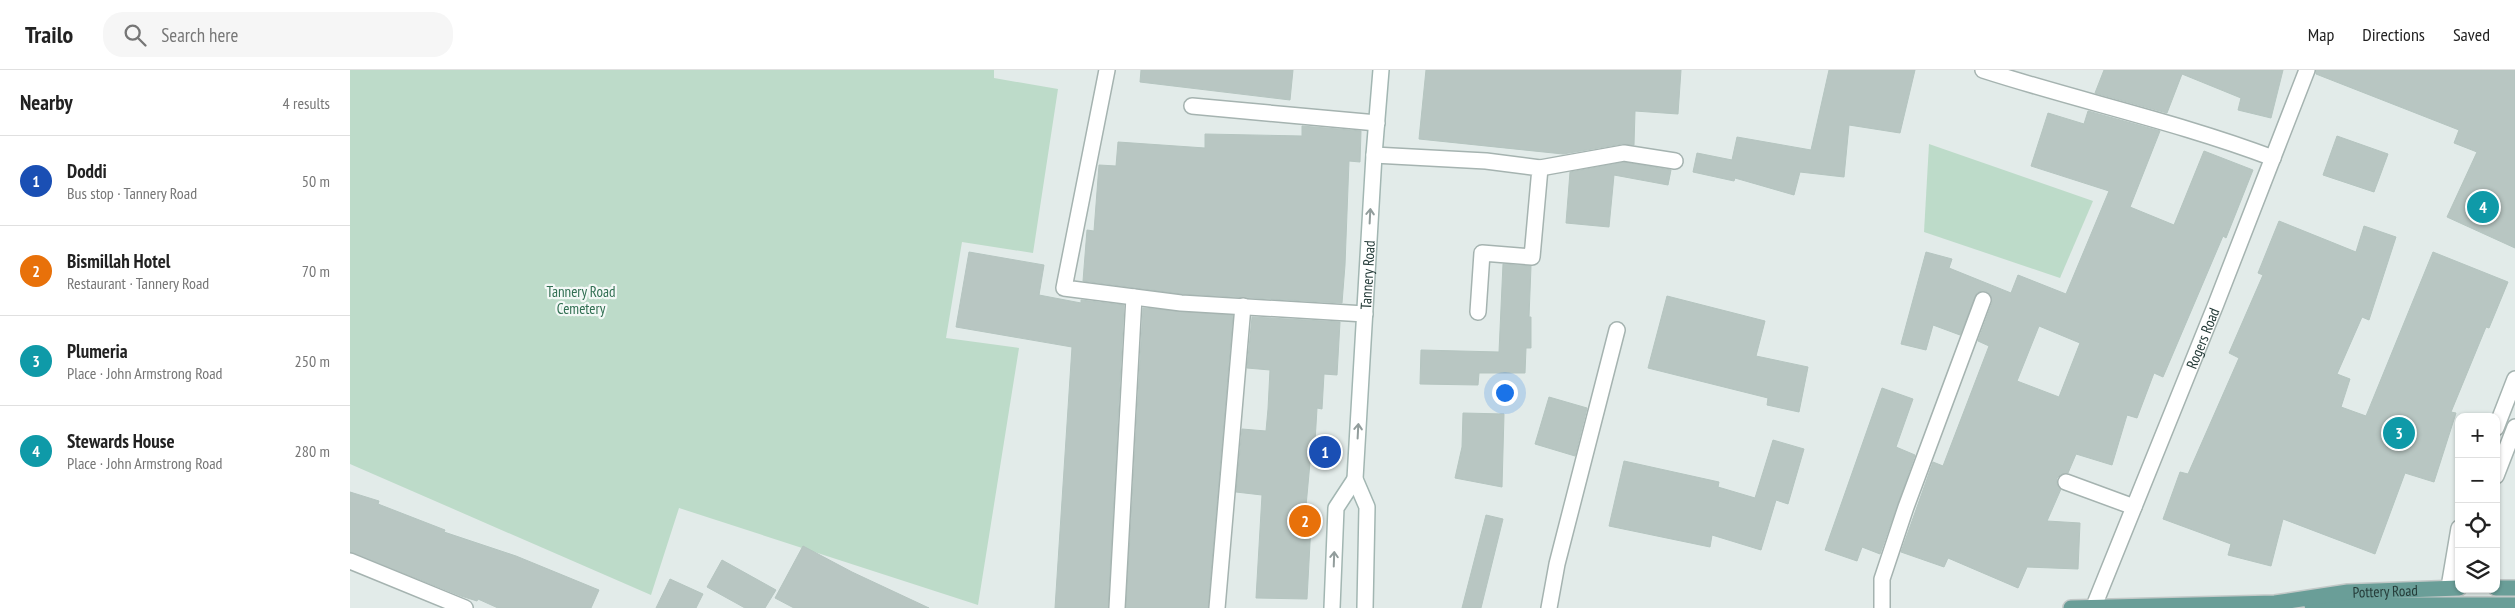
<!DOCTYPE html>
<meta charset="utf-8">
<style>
body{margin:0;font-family:"PT Sans Narrow",sans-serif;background:#f6f6f6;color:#222}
.controls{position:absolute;right:15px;bottom:15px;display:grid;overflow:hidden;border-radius:10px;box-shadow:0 1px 4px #0004}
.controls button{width:45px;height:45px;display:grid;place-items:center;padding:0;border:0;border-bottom:1px solid #e0e0e0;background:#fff;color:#222;font:25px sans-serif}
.you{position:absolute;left:1154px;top:322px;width:18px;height:18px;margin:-12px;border:4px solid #fff;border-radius:50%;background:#1a73e8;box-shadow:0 0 0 8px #1a73e833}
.badge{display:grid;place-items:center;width:32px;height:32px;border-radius:50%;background:#7c3aed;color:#fff;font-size:16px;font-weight:700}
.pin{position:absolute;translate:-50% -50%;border:2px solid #fff;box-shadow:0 1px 5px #0006}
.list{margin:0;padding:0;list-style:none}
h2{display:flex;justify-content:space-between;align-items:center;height:65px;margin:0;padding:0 20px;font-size:21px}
h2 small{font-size:16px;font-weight:400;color:#767676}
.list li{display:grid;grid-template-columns:32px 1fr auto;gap:15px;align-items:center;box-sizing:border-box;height:90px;padding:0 20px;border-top:1px solid #e0e0e0}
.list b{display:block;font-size:19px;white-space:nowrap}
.list p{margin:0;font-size:16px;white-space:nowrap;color:#767676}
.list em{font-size:16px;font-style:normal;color:#767676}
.icon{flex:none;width:28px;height:28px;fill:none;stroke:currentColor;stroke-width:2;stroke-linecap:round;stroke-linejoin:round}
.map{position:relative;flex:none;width:2165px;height:538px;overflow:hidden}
header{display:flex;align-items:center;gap:30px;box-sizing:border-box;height:70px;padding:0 25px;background:#fff;border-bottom:1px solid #e0e0e0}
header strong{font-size:24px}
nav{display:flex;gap:28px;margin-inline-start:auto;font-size:18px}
.search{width:350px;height:45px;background:#f6f6f6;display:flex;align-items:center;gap:12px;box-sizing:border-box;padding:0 18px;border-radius:20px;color:#767676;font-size:19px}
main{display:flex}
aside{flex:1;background:#fff}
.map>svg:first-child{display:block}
.green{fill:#bddbc9}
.building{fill:#b8c6c2;stroke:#b5c5c0;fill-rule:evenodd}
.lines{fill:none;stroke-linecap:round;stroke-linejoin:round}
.minor-casing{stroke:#a5b3b0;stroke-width:18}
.tertiary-casing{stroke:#a5b3b0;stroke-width:18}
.secondary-casing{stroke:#a2b6b2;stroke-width:18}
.primary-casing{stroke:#c2c8c7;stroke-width:18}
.minor{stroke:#fff;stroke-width:15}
.tertiary{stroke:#fff;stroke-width:15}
.secondary{stroke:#fff;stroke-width:15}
.primary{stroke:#6a9e98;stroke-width:15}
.oneway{stroke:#929d9c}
.labels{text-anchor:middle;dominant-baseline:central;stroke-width:4.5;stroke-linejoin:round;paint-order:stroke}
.street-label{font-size:15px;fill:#243b38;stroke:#f3f8f6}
.park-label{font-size:15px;fill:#316f52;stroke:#f3f8f6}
</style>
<header>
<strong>Trailo</strong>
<div class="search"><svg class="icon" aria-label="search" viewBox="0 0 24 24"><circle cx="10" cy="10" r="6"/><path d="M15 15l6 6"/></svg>Search here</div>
<nav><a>Map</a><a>Directions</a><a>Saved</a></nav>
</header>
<main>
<aside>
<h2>Nearby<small>4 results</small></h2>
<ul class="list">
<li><span class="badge" style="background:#1a4fb4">1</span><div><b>Doddi</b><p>Bus stop · Tannery Road</p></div><em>50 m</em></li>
<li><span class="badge" style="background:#e8710a">2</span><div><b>Bismillah Hotel</b><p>Restaurant · Tannery Road</p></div><em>70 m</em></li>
<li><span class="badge" style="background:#0f9aa8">3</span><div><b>Plumeria</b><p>Place · John Armstrong Road</p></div><em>250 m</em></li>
<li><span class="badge" style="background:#0f9aa8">4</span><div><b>Stewards House</b><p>Place · John Armstrong Road</p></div><em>280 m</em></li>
</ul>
</aside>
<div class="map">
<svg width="2165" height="538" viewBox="0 0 2165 538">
<rect width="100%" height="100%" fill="#e2ebe9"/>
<g class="green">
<path d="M0,0h644v8l64,11 -25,164 -71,-11 -16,96 73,10 -41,257 -299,-97 -28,87 -301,-131z"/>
<path d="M1579,74l164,57 -33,77 -136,-46z"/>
</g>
<g class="building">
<path d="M791,0h152l-3,30 -150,-18z"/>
<path d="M1076,0h255l-3,44 -43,-3 -1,34 -12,-1 -59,10 -144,-15z"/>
<path d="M1479,0h86l-15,63 -51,-8 -5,52 -44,-5 -6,23 -59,-17 -1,3 -41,-9 4,-19 35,7 5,-23 74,13z"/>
<path d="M1754,0h179l-12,48 -33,-8 3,-12 -59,-24 -15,39 -72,-20z"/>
<path d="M1966,0h199v178l-68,-31 30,-65 -23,-9 5,-13 -143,-56z"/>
<path d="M1738,41l72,20 -30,76 44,18 30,-74 49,19 -27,68 -3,-2 -60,141 -9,-4 -17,45 -10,-3 -15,50 -36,-11 -8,19 -8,2 -3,3v6l4,5 -14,32 33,2 -2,46 -51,-2 -9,21 -70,-30 -4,9 -43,-15 32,-90 10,4 46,-120 -11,-5 14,-38 -2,-9 -4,-3 -9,2 -17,42 -27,-10 -7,25 -25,-6 25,-92 26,7 -3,9 62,25 7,-18 48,19 43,-103 -78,-25 17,-53 36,11zM1689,256l41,17 -21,54 -42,-16z"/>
<path d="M952,56l59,5 -1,31 -11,-1 -4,104 -3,38 -160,-9 -99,-13 4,-51 7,1 5,-66 17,1 2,-24 87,6v-14l97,2z"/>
<path d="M1987,66l51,18 -14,38 -51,-17z"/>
<path d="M1274,92l47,8 -3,15 -54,-10 -5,52 -43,-4 4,-51z"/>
<path d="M1929,151l77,31 8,-26 32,11 -27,83 -7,-3 -25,57 13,5 -9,28 25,9 67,-164 75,30 -19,46 -3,-1 -35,85 5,1 -22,69 -29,-9 -30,81 -92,-35 -12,47 -43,-11 3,-11 -68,-25 17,-47 8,2 51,-116 -10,-5 34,-78 -5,-2z"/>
<path d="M619,182l75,13 -5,30 42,8v-3l43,5 -16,303h-53l17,-261 -116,-20z"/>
<path d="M1153,194l28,2 -2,51h2v31h-5l-1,25h-46l-1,12 -58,-1 1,-34 78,2z"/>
<path d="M1317,226l98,25 -9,35 52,11 -9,45 -32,-7 1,-7 -120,-30z"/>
<path d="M793,238l90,7 -25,293h-82z"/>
<path d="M902,247l88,5 -3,53 -13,-1 -2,35 -5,-1 -2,34 -3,-1 -6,65h6l-5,93 -51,-1 6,-103 -26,-3 6,-63 24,2 2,-22 2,-39 -23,-2z"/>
<path d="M1532,318l31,11 -17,48 19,8 -35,99 -18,-7 -5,14 -32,-11z"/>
<path d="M1199,327l38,11 -12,48 -40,-12z"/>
<path d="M1113,343l41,1 -2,73 -47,-9 7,-31z"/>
<path d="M1423,370l31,9 -16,55 -12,-4 -15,50 -49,-15 -2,12 -101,-21 15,-65 95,21 -1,5 37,11z"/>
<path d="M0,422l29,9 -1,3 67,26 -1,2 72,24 83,34 -8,18h-93l-20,-9 -1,2 -16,-5 -111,-44z"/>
<path d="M1136,445l17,4 -22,89h-19z"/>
<path d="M453,476l49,26 77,36h-135l-19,-10z"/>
<path d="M372,490l54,30 -11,18h-20l-38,-21z"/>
<path d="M320,509l33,15 -7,14h-40z"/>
</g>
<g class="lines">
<defs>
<g id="minor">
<path d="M757,0l-43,218 117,15 184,11"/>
<path d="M1633,0c96,31 195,52 290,88"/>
<path d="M842,36l185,17"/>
<path d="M1024,85l112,6 54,7 -8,89 -50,-4 -4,59"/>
<path d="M1190,98l84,-15 51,8"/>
<path d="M1716,412l68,25"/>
<path d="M0,491l115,47"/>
<path id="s1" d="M1744,536l122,-302 91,-234"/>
<path d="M767,538l17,-311"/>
<path d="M867,538l26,-302"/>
<path d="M1199,538l8,-44 60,-234"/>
<path d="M1532,538v-29l24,-72 77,-207"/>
</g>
<g id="tertiary">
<path d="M2146,358l19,-49"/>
<path d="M2146,406l19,-49"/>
<path d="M2099,517l10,-59"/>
</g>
<g id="secondary">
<path d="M982,538l4,-100 19,-29"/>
<path id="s2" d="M1015,538l2,-101 -12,-28 19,-324 7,-85"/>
</g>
<g id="primary">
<path d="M2146,518h19"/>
<path d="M1962,535h203"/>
<path id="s3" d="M1721,538l204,-5 73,-11 111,-4"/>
</g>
</defs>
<use href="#minor" class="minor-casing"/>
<use href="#tertiary" class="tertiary-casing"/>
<use href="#secondary" class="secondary-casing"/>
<use href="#primary" class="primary-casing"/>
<use href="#minor" class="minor"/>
<use href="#tertiary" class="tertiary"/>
<use href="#secondary" class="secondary"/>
<use href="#primary" class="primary"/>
</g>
<defs><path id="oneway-shaft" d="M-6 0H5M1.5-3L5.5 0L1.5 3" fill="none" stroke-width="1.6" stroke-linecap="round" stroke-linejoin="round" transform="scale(1.25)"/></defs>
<g class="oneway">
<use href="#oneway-shaft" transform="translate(1020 146) rotate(-87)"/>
<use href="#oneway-shaft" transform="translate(1008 361) rotate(-87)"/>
<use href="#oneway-shaft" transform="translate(984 489) rotate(-88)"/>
</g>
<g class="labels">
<g class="street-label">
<text stroke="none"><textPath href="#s2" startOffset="336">Tannery Road</textPath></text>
<text stroke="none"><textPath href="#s1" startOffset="289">Rogers Road</textPath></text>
<text stroke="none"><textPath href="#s3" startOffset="315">Pottery Road</textPath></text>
</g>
<g class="park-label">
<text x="231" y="221">Tannery Road<tspan x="231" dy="17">Cemetery</tspan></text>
</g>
</g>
</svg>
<div class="controls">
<button>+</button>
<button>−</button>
<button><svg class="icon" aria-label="locate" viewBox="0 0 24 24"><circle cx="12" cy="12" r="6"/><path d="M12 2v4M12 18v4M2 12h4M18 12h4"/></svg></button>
<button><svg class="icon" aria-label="layers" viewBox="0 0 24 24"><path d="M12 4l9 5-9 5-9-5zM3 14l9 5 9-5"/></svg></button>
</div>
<div class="you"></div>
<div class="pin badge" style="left:975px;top:382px;background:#1a4fb4">1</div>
<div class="pin badge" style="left:955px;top:451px;background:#e8710a">2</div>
<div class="pin badge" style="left:2049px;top:363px;background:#0f9aa8">3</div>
<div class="pin badge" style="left:2133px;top:137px;background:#0f9aa8">4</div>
</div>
</main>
